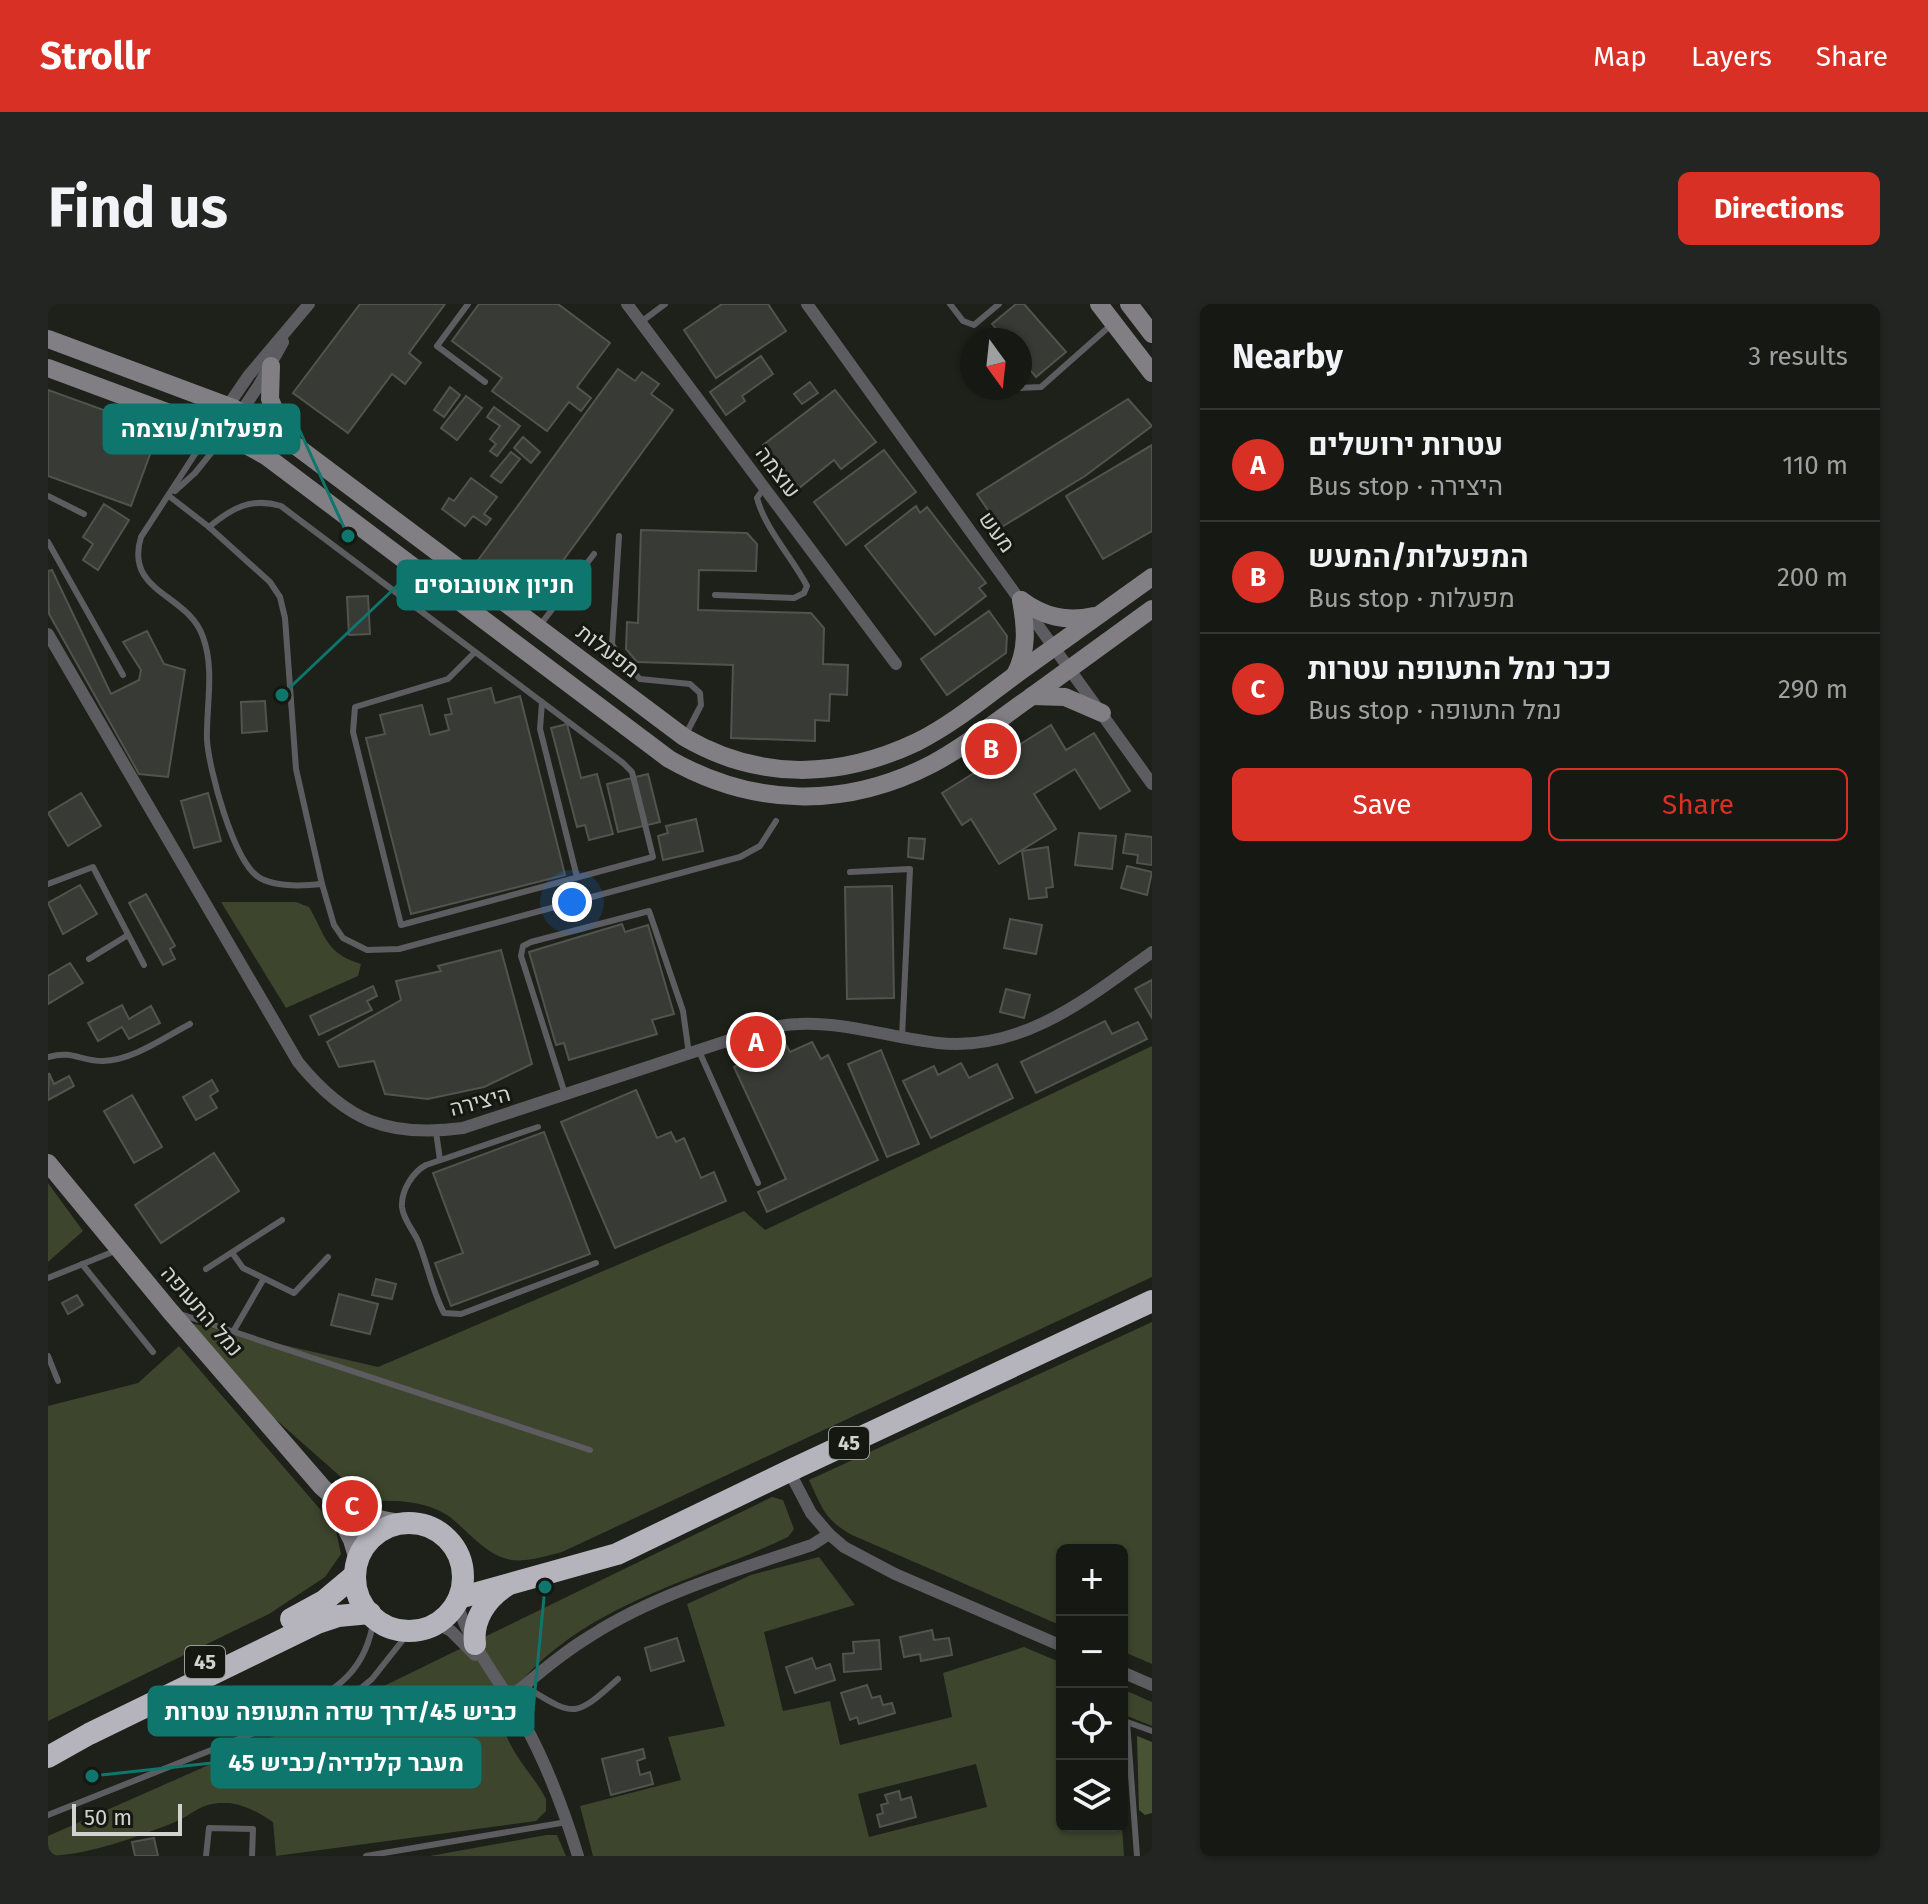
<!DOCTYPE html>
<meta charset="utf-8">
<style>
body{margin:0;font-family:"Fira Sans",Heebo,sans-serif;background:#232522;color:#f1f3f6}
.controls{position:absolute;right:24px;bottom:24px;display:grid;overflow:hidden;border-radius:12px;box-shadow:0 2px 6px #0004}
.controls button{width:72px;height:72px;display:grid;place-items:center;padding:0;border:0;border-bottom:2px solid #353734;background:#161814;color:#f1f3f6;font:40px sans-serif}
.compass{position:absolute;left:912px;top:24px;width:72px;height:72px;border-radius:50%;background:#161814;box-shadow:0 2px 6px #0004;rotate:165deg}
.scale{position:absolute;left:24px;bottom:20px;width:110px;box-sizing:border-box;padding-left:8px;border:4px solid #d2d3d0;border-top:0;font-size:22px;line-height:28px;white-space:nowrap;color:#d2d3d0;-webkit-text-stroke:6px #151711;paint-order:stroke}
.you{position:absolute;left:524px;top:598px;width:28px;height:28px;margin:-20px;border:6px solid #fff;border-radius:50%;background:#1a73e8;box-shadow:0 0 0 12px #1a73e833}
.badge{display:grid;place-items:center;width:52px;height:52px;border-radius:50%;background:#d93025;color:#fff;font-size:26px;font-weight:700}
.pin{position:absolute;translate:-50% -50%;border:4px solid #fff;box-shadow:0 2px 8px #0006}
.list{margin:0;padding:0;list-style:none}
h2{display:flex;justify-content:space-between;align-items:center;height:104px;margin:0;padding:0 32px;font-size:34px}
h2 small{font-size:26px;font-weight:400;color:#9ea0a0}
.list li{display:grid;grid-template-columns:52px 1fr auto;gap:24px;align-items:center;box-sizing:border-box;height:112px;padding:0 32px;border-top:2px solid #353734}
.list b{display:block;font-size:30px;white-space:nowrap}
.list p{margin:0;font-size:26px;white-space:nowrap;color:#9ea0a0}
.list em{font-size:26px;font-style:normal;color:#9ea0a0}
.actions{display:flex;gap:16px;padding:24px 32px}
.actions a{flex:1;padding:18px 0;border:2px solid #d93025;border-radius:12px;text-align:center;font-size:28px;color:#d93025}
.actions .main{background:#d93025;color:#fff}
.icon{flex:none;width:44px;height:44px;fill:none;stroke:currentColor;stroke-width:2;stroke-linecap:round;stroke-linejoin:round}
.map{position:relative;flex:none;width:1104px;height:1552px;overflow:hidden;border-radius:12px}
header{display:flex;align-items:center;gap:48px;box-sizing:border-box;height:112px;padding:0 40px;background:#d93025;color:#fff}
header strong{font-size:38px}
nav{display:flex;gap:44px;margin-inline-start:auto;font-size:28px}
.intro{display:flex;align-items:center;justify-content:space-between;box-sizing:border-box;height:192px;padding:0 48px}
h1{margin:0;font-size:56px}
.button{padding:20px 36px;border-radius:12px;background:#d93025;color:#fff;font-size:28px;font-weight:700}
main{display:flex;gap:48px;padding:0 48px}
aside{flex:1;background:#161814;border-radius:12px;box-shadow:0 2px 6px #0004}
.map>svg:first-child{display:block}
.green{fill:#3d452c;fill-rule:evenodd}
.forest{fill:#485334}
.building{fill:#383b35;stroke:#51534d;stroke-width:2}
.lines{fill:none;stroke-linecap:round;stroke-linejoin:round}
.lane{stroke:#5d5c60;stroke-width:6}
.street{stroke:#5d5c60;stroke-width:12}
.secondary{stroke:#817f84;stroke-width:18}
.highway{stroke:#b5b3bb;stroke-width:22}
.labels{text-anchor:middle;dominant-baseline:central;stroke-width:6;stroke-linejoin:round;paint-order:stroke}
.shield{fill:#151711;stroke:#999b97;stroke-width:2}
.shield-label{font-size:20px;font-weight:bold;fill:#d2d3d0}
.street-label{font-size:22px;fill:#d2d3d0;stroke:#151711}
.leader{fill:none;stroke:#0f766e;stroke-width:3}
.callout-dot{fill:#0f766e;stroke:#151711;stroke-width:3}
.callout{fill:#0f766e;stroke:#0f766e;stroke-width:3}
.callout-label{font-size:24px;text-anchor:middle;font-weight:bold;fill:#fff}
</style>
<header>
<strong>Strollr</strong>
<nav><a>Map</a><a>Layers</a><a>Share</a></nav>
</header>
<div class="intro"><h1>Find us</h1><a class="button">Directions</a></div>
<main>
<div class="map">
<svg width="1104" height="1552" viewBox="0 0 1104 1552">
<rect width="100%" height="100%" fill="#1e201a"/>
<g class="green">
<path d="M173,598h75l13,5c17,29 16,46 52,57l-3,12 -72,32z"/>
<path d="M1104,742v231l-590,275c-42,11 -57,16 -91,-16 -8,-7 -15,-15 -24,-21 -24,-15 -52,-15 -79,-14l-113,-100 -69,-79 192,45 366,-156 21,19z"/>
<path d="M0,879l35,48 -35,31z"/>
<path d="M1104,1018v342l-30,-13v-101h-60v76l-210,-91c-27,-15 -30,-27 -43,-55z"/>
<path d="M131,1042l140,162 17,23 5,23 -16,23 -56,37 -221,107v-315l90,-23z"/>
<path d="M724,1193l11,3 11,29 -6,8c-90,43 -193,64 -264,141 -9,9 -22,21 -22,35 0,34 30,58 44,86v12l-10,10 -260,35 -3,-34c-14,-9 -29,-18 -46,-19 -27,-1 -31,10 -52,19 -34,14 -91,34 -127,34v-20l301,-133z"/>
<path d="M771,1253l36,48 -91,27 19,79 47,-10 10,44 112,-28 -9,-44 81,-26 38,16v163h60l2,30h-531l-13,-50 101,-26 -13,-43 57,-11 -38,-122 64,-29zM928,1460l11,43 -118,30 -11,-43z"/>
<path d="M1074,1385l30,13v24l-30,-12z"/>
<path d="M498,1531h11l9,21h-136z"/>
</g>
<path class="forest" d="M1089,1432l15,6v71l-7,2 -6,-5z"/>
<g class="building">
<path d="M312,0h85l-36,49 12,10 -16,21 -13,-10 -44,59 -55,-40z"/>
<path d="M431,0h79l52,39 -33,44 14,11 -10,13 -12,-9 -22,29 -55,-40 10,-13 -50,-37z"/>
<path d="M674,0h46l18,27 -70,47 -32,-48z"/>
<path d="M968,0h8l42,48 -30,25 -16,-19v-18h-15l-13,-16z"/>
<path d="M713,52l12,18 -31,22 3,5 -19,14 -16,-23z"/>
<path d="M570,65l17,12 7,-9 17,12 -8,10 22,16 -125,171 -26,-19 -16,22 -30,-21z"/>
<path d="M762,78l8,11 -16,11 -8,-10z"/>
<path d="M402,83l10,8 -16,22 -10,-7z"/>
<path d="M0,86l111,40 -28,76 -83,-30z"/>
<path d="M787,86l41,52 -35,27 -7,-9 -36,29 -35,-44z"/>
<path d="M418,92l16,12 -25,32 -16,-12z"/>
<path d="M1080,95l24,27 -67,50 -85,52 -23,-34z"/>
<path d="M446,103l26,19 -23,30 -7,-5 6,-7 -6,-5 10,-13 -13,-9z"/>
<path d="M475,133l17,15 -9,11 -17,-15z"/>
<path d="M1104,141v86l-49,28 -37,-63z"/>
<path d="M836,146l32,42 -70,53 -32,-43z"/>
<path d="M463,148l9,7 -19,24 -10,-7z"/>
<path d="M423,174l26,19 -13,17 7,5 -5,6 -13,-9 -8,10 -23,-17 7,-11 5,3z"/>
<path d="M56,200l25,16 -31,50 -15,-10 10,-16 -10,-7z"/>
<path d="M868,202l4,7 7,-6 59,76 -7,5 7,8 -51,39 -70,-89z"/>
<path d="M593,226l106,3 10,11 -1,27 -57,-1 -1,40 113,3 13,15 -1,36 25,1 -1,30 -17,-1 -1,27 -14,-1v21l-84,-3 2,-73 -96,-3 -11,-13 1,-27 11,1z"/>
<path d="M4,266l59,124 28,-14 2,-10 -18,-28 24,-11 17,33 21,6 -17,107 -29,-3 -90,-160 -1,-43z"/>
<path d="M320,292l2,38 -21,1 -2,-38z"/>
<path d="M941,307l18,25 -1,17 -59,42 -26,-36z"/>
<path d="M443,384l4,15 25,-7 45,179 -154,39 -45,-176 19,-4 -5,-19 42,-10 8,30 19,-5 -4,-15 7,-1 -4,-15z"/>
<path d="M217,397l2,30 -25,2 -1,-31z"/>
<path d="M519,420l14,54 16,-4 16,60 -24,6 -4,-15 -8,2 -26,-99z"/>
<path d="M1003,421l15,25 28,-17 36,58 -30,18 -25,-40 -41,25 22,35 -57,35 -28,-45 -9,6 -20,-32z"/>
<path d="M600,470l12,48 -42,10 -11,-48z"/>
<path d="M33,489l20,33 -33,20 -20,-33z"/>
<path d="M160,489l13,48 -27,7 -13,-47z"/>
<path d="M648,515l7,32 -40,9 -5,-24 10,-3 -2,-7z"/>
<path d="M1031,529l37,3 -4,33 -37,-4z"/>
<path d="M1078,530l26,3v28l-15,-2 1,-8 -15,-2z"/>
<path d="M861,534l16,1 -2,20 -15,-2z"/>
<path d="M1000,543l5,40 -7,1 1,9 -18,2 -7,-48z"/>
<path d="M1079,562l25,6 -5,23 -26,-7z"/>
<path d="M32,581l17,29 -34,20 -15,-31z"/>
<path d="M844,582l2,112 -47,1 -2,-112z"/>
<path d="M98,590l29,52 -5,3 5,10 -12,6 -34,-62z"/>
<path d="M962,615l32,6 -6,29 -32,-6z"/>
<path d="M574,620l3,8 23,-7 26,89 -22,6 5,14 -88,26 -5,-17 -8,2 -27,-93z"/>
<path d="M453,646l31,114 -48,23 -56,12 -43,-5 -11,-33 -35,6 -12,-25 74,-42 -5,-19 45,-10 -3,-5z"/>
<path d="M22,659l13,20 -35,21v-28z"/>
<path d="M1104,676v38l-17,-29z"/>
<path d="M325,682l4,10 -10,5 5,9 -53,25 -9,-19z"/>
<path d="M958,685l24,6 -6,23 -24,-6z"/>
<path d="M74,701l7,14 22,-13 9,17 -31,16 -7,-12 -24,14 -10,-18z"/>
<path d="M1057,717l7,13 26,-12 9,17 -111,54 -15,-31z"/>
<path d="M764,738l9,17 7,-4 50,105 -111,52 -9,-20 28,-13 -52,-112 51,-24 5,9z"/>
<path d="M833,746l38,94 -32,13 -39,-93z"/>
<path d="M913,759l8,15 28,-14 16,34 -82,40 -28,-57 31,-15 4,9z"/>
<path d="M1,769l5,11 15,-8 5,10 -26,14z"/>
<path d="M164,776l6,11 -8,5 7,12 -21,12 -13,-23z"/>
<path d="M588,786l21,48 14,-6 5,10 8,-4 17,40 13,-6 12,29 -111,47 -54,-126z"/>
<path d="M84,791l30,52 -28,16 -30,-52z"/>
<path d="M496,828l46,122 -139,52 -16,-43 28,-10 -30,-80z"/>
<path d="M166,849l25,38 -78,52 -26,-38z"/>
<path d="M328,975l20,5 -4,15 -20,-4z"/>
<path d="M291,990l39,10 -8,30 -39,-9z"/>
<path d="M29,991l6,10 -15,9 -6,-11z"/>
<path d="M884,1326l2,10 15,-2 3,17 -31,6 -1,-7 -16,3 -4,-20z"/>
<path d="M629,1334l7,23 -33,10 -6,-23z"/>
<path d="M831,1336l2,29 -37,3 -1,-18 11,-1 -1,-11z"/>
<path d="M764,1354l4,11 14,-5 5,16 -40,13 -9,-26z"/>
<path d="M819,1381l5,13 8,-2 3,9 9,-2 3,10 -36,11 -2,-7 -7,3 -9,-27z"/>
<path d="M595,1445l2,9 -8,3 3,14 10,-3 3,12 -42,11 -9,-36z"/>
<path d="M851,1487l2,9 10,-3 5,20 -36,10 -3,-12 6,-2 -2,-8 7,-2 -3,-8z"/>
<path d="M106,1534l4,18h-23l-3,-14z"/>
</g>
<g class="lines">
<g class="lane">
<path d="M420,0l-31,42 48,36"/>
<path d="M902,0l13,17 11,4 25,-21"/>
<path d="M593,18l24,-18"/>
<path d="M970,84l23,-1 70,-62"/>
<path d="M162,127l-69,106c-17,56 47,56 62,100 12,33 3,69 4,103 2,30 26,118 50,136 16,12 46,10 65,8"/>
<path d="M127,187l20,-18 29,-36"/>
<path d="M0,192l36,18"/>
<path d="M121,192l40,31 61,55 10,15 5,21 11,151 26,115 12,41 9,13 24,12 32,-1 341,-92 20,-11 16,-25"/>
<path d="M161,223c23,-19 42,-30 72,-21 114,86 228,171 342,257l9,9 21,85 -252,68 -48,-193 2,-25 93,-28 27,-27"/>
<path d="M571,232l-7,108 7,13 21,22 50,5 10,9 1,12 -16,31"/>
<path d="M0,238l75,133"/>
<path d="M667,291l79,3 10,-5 3,-7c-15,-29 -42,-57 -50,-88l7,-10"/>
<path d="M493,320l53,-70"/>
<path d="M494,398l-2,27 37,148"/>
<path d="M802,568l60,-3 -8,168"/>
<path d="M0,580l45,-17 51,98"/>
<path d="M41,655l39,-24"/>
<path d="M651,747l59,132"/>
<path d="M0,753c25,-7 32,4 55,4 30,-1 60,-23 87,-37"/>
<path d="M517,790l-44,-138 2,-10 8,-4 118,-31 34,100 6,43"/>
<path d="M490,823l-112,38c-13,7 -25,25 -24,42 1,12 11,23 16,34 10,24 14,50 26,72l17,1 135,-51"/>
<path d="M388,828l4,28"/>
<path d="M185,950l10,14 51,25 34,-36"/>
<path d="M34,960l71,88"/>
<path d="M158,965l76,-49"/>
<path d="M0,974l67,-27"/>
<path d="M132,1010l410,136"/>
<path d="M185,1028l30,-52"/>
<path d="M0,1052l10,25"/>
<path d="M476,1382c50,30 49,34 94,-7"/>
<path d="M245,1409c45,-25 73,-41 81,-95"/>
<path d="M0,1511l307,-122 17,-14 38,-48"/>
<path d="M158,1552l3,-28 44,1 -1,27"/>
<path d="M318,1552l201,-34"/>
<path d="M1089,1552l-10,-134 25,9"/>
</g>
<g class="street">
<path d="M579,0l269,360"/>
<path d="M759,0l345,480"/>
<path d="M164,125l37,-54 60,-71"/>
<path d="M178,130l33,-49 24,-43"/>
<path d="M0,330l250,428c48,59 90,76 165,66l300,-99c12,-2 24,-5 36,-5 48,-2 93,14 139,19 85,9 150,-45 214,-91"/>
<path d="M741,1167l22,42 18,21 15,13 51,27 167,72"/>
<path d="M409,1299c13,44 45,80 67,120 23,42 40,87 54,133"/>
<path d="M388,1319l15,8 24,24"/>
<path d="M1074,1368l30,13"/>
<path d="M461,1394c27,-22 53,-45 83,-63 64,-41 148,-66 220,-90l17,-11"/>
</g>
<g class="secondary">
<path d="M1051,0l53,69"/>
<path d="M1081,0l23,30"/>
<path d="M0,35l185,69 47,26 404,303c75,44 155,42 233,5 36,-18 68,-45 101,-69 45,-32 89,-64 134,-96"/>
<path d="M223,62l-1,33 15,38"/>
<path d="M0,64l178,66 40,22 403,303c84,48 176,50 263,5 34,-18 65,-43 96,-65 41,-30 83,-60 124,-90"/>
<path d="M973,296c23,17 45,22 73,16"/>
<path d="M967,371c13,-25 11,-47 6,-75"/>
<path d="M984,392l33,1 37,16"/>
<path d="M0,859l122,148 152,176c23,22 47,32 78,36"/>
<path d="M283,1195l21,41 6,20"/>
</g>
<g class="highway">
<circle cx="361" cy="1273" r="54"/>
<path d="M411,1294l158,-44 172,-83 363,-170"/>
<path d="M243,1315l33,-18 31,-26"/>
<path d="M427,1340c-3,-24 11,-45 31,-58"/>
<path d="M0,1453l41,-23 228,-111 21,-7 32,-3"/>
</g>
</g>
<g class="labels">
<g class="shield">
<rect x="781" y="1123" width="40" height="32" rx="6"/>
<rect x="137" y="1342" width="40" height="32" rx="6"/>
</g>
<g class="shield-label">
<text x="801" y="1139">45</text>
<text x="157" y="1358">45</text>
</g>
<g class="street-label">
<text transform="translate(730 168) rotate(53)">עוצמה</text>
<text transform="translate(949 228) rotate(54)">מעש</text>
<text transform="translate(560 347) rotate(37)">מפעלות</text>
<text transform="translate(432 797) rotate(-15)">היצירה</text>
<text transform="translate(154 1007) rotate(49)">נמל התעופה</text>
</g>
</g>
<path class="leader" d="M300 232L251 125M234 391L350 281M497 1283L485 1407M44 1472L164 1459"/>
<g class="callout-dot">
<circle cx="300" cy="232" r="8"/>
<circle cx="234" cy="391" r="8"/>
<circle cx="497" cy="1283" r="8"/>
<circle cx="44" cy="1472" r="8"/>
</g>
<g class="callout">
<rect x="56" y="101" width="195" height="48" rx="8"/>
<rect x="350" y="257" width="192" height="48" rx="8"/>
<rect x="101" y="1383" width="384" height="48" rx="8"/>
<rect x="164" y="1435" width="268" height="48" rx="8"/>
</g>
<g class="callout-label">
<text x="154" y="133">מפעלות/עוצמה</text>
<text x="446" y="289">חניון אוטובוסים</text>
<text x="293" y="1416">כביש 45/דרך שדה התעופה עטרות</text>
<text x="298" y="1467">מעבר קלנדיה/כביש 45</text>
</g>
</svg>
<div class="controls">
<button>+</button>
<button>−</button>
<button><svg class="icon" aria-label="locate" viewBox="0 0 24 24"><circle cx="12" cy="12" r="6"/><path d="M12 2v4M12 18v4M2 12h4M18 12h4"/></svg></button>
<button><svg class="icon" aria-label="layers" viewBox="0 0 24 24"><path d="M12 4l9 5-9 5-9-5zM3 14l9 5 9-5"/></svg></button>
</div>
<svg class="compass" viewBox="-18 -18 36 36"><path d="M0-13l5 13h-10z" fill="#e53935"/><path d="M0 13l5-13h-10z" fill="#9ea0a0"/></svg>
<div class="scale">50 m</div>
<div class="you"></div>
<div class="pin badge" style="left:708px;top:738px">A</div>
<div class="pin badge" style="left:943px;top:445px">B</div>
<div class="pin badge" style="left:304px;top:1202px">C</div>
</div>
<aside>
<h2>Nearby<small>3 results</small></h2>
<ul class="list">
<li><span class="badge">A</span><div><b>עטרות ירושלים</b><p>Bus stop · היצירה</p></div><em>110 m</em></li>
<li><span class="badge">B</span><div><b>המפעלות/המעש</b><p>Bus stop · מפעלות</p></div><em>200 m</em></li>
<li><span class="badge">C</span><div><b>ככר נמל התעופה עטרות</b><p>Bus stop · נמל התעופה</p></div><em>290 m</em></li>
</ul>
<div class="actions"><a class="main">Save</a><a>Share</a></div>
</aside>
</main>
